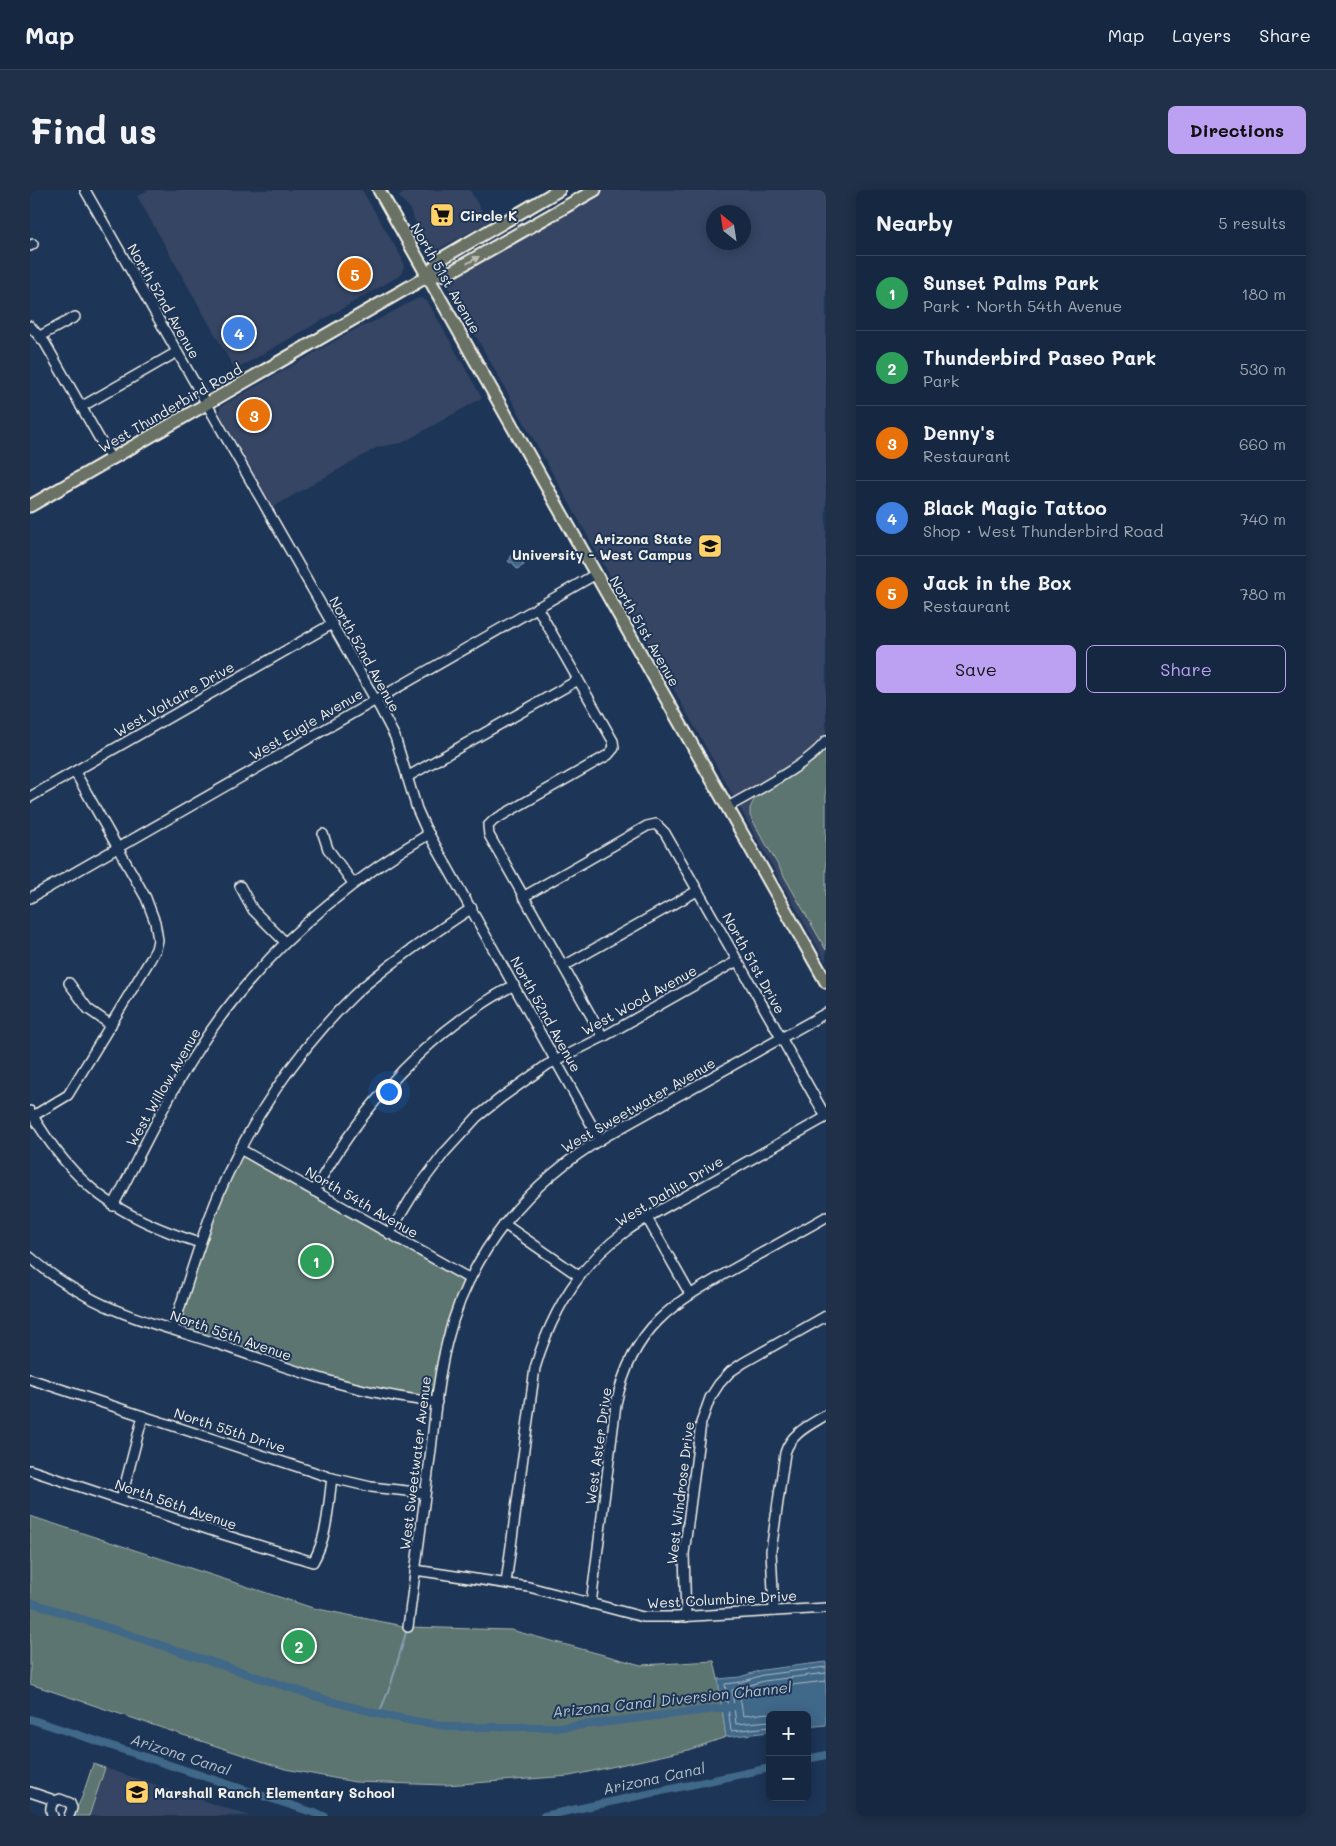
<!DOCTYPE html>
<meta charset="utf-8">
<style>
body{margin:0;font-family:Mali,sans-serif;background:#1f3048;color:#f1f3f6}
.controls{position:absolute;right:15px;bottom:15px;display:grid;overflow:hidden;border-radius:8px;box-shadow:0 2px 12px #0003}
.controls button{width:45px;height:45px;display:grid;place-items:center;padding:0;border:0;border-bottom:1px solid #35445a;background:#162841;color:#f1f3f6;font:25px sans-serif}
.compass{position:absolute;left:676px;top:15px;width:45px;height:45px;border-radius:50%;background:#162841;box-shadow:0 2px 12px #0003;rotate:330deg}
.you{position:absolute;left:358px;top:901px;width:18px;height:18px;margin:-12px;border:4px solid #fff;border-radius:50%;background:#1a73e8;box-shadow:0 0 0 8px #1a73e833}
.badge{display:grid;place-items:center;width:32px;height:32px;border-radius:50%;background:#bca0f2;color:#fff;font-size:16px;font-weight:700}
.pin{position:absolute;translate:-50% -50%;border:2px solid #fff;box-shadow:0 1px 5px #0006}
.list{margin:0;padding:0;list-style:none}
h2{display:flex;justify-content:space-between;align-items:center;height:65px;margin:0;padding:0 20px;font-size:21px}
h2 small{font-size:16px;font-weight:400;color:#9ea6b1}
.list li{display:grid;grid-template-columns:32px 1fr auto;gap:15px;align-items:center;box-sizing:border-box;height:75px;padding:0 20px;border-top:1px solid #35445a}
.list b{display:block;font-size:19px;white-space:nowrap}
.list p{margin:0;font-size:16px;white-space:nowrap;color:#9ea6b1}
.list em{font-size:16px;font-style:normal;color:#9ea6b1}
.actions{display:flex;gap:10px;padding:15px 20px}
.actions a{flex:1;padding:11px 0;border:1px solid #bca0f2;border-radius:8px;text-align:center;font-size:18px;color:#bca0f2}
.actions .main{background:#bca0f2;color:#111}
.map{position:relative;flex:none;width:796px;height:1626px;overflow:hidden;border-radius:8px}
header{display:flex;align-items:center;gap:30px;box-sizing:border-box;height:70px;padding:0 25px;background:#162841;border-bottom:1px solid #35445a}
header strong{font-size:24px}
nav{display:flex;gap:28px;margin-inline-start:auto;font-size:18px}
.intro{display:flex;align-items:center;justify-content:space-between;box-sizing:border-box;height:120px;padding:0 30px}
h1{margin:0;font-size:35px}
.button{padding:12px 22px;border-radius:8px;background:#bca0f2;color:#111;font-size:18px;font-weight:700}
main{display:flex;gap:30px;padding:0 30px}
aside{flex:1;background:#162841;border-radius:8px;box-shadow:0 2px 12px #0003}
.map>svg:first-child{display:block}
.built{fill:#344464;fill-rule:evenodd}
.green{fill:#5b7471;stroke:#a8b2ac}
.water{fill:#416789;stroke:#899eaf}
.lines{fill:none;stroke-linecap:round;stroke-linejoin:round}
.shore{stroke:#acbac2;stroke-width:1}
.stream{stroke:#899eaf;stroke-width:2}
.canal{stroke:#416789;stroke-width:8}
.minor-casing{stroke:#f4f1e8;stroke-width:12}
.major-casing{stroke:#f4f1e8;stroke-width:15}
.minor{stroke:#1d3557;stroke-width:9}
.major{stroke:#6a7266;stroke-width:11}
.oneway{fill:#bdbeb4}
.labels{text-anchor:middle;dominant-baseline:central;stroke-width:4;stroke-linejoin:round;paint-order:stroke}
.poi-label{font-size:14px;font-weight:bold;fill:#f4f1e8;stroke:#1d3557;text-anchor:start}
.street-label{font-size:14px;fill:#f4f1e8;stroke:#1d3557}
.water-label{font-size:15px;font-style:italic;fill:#b5c1c7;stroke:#1d3557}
</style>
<header>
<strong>Map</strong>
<nav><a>Map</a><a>Layers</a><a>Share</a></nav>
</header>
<div class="intro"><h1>Find us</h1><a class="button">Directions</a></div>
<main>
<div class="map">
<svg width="796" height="1626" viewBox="0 0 796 1626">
<rect width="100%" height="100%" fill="#1d3557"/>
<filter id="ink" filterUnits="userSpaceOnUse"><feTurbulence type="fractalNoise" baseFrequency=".02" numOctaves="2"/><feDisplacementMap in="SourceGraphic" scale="10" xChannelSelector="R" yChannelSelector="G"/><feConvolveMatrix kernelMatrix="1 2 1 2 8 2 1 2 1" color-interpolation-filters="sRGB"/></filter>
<g filter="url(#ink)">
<g class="built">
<path d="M118,0h214l40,68 2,9 -3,8 -166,95 -98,-174z"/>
<path d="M379,0h61l18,32 -49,27 -7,1 -7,-7 -17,-37 -10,-10z"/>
<path d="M573,0h223v772l-381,-681zM684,22h30v30h-30z"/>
<path d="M388,108l6,1 4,3 54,96 -80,45 -24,4 -105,60 -53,-93v-7l134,-77 25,-11z"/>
<path d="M75,1578l145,48h-161z"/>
</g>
<g class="green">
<path d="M796,558v202l-76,-134v-8l5,-10 44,-27 16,-11z"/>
<path d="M210,959l230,130 -13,29 -20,94 -72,-11 -192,-62 27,-86z"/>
<path d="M0,1326l283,92 95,19 103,3 130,35 73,-4 4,18 8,58 -38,13 -118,26 -124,9 -91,-3 -70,-13 -255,-85z"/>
<path d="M63,1574l12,4 -16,48h-16l9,-19z"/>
</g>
<g class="water">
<path d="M487,362l7,13 -7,4 -5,-7 -2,1 -2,-2 3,-2 -1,-3z"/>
<path d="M796,1472v63l-19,2v-12h-37v17l-44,5 -8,-58 22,-2 22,-7z"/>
</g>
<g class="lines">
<g class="shore">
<path d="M746,1525l-9,-2 -24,3 -3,-19 26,-9 60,-7"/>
<path d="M740,1531l-34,3 -4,-34 32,-9 62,-8"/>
<path d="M740,1537l-39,4 -6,-47 16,-2 22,-7 63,-8"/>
</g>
<path class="stream" d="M349,1524l12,-30 16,-55"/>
<g class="canal">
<path d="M0,1412l297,98 52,14 35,7 40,6h112l166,-20"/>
<path d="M0,1529l294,97"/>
<path d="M777,1569l19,-4"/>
<path d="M514,1626l226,-48"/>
</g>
<defs>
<g id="minor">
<path d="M55,0l295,518 15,29 22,72 8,18 175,313"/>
<path d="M0,56l3,-2"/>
<path d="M0,136l15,17 66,116"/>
<path d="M10,146l35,-19"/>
<path d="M51,217l96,-55"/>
<path d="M507,417l76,134 1,7 -6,7 -114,65 -6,6 1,9 114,202"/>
<path d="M377,587l171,-97"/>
<path d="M0,607l302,-173"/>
<path d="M698,617c27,-16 80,-42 98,-66"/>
<path d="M293,644l5,15 25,34"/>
<path d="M210,696l13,24 32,32"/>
<path d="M493,707l124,-71 9,-2 9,9 161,284"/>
<path d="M0,708l566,-324"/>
<path d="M534,776l133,-75"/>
<path d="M39,793l19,26 23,16"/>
<path d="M0,921c44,76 88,106 170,132"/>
<path d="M3,926l35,-21 82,-135 6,-11 2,-9 -3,-18 -9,-24 -71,-126"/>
<path d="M210,959l230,130"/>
<path d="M284,1001c48,-85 114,-159 200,-206"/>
<path d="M83,1016c26,-48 48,-98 77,-144 59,-96 142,-171 239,-228"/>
<path d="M617,1028l43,76"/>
<path d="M474,1034l75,52"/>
<path d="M359,1044l25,-41 31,-41 32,-35 25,-20 45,-32 56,-28 134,-76"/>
<path d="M0,1067c16,14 34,27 53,37 41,24 90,35 135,50 71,25 143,51 219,58"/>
<path d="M143,1139c14,-44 27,-90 45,-133 31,-74 78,-144 135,-200 8,-8 17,-15 26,-22 30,-24 61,-45 93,-66"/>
<path d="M0,1189l302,99 39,9 54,6"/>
<path d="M0,1280l195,65 88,27c15,-26 15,-56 19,-84"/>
<path d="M91,1310l22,-84"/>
<path d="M385,1380l114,17 114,30h34l149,-9"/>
<path d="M476,1393l29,-215c16,-55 43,-102 90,-136 25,-18 53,-31 79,-46 40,-23 81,-46 122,-69"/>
<path d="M561,1414l25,-200c16,-77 57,-101 121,-137 29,-16 59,-33 89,-50"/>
<path d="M744,1421l-3,-60 14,-98c6,-20 25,-28 41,-38"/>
<path d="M656,1427l-2,-63 17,-131 9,-25 9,-14 11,-12 13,-9 83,-47"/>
<path d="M378,1437c8,-59 15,-118 23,-177 4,-36 7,-73 16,-108 22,-90 82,-161 161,-207l218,-122"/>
<path d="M0,1602l21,7 3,3"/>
<path d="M23,1626c-5,-8 -1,-15 7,-17l10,4 2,5 -3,8"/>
</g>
<g id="major">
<path d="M349,0l447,792"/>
<path d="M398,86l19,-2 148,-84"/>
<path d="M0,316l398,-230 11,-16 120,-70"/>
</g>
</defs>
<use href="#minor" class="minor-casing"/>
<use href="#major" class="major-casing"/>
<use href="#minor" class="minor"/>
<use href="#major" class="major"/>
</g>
<defs><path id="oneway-solid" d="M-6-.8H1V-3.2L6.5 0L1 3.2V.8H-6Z" transform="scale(1.25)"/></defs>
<use class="oneway" href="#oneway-solid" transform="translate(443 70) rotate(-30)"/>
</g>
<defs>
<symbol id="supermarket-square" viewBox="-11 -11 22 22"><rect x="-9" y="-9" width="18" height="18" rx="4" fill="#ffd166" stroke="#1d3557"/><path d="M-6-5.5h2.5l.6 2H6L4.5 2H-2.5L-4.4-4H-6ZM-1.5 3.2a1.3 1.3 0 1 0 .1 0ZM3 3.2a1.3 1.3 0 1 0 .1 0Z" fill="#111"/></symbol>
<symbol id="university-square" viewBox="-11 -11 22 22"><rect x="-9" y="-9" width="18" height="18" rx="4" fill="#ffd166" stroke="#1d3557"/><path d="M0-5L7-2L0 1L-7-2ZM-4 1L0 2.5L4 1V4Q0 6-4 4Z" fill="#111"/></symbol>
<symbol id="school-square" viewBox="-11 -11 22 22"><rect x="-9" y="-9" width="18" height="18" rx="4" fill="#ffd166" stroke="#1d3557"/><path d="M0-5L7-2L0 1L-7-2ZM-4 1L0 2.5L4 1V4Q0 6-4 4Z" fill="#111"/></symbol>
</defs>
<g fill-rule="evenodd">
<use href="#supermarket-square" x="398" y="11" width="28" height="28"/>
<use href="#university-square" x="666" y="342" width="28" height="28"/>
<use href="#school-square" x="93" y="1588" width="28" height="28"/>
</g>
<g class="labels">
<g class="poi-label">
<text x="430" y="25">Circle K</text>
<text x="662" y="348" text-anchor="end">Arizona State<tspan x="662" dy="16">University - West Campus</tspan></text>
<text x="124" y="1602">Marshall Ranch Elementary School</text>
</g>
<g class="street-label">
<text transform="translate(416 88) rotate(60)">North 51st Avenue</text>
<text transform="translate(134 111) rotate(60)">North 52nd Avenue</text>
<text transform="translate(140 218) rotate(-30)">West Thunderbird Road</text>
<text transform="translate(615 441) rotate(60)">North 51st Avenue</text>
<text transform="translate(335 464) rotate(61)">North 52nd Avenue</text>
<text transform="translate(144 509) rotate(-30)">West Voltaire Drive</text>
<text transform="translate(276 534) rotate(-30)">West Eugie Avenue</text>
<text transform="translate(724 773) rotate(61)">North 51st Drive</text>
<text transform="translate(609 810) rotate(-29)">West Wood Avenue</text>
<text transform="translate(516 824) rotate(61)">North 52nd Avenue</text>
<text transform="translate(133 897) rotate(-60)">West Willow Avenue</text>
<text transform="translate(608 915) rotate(-30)">West Sweetwater Avenue</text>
<text transform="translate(639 1001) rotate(-31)">West Dahlia Drive</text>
<text transform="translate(332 1012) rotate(30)">North 54th Avenue</text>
<text transform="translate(201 1145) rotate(19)">North 55th Avenue</text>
<text transform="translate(200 1240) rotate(18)">North 55th Drive</text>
<text transform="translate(568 1256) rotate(-82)">West Aster Drive</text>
<text transform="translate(385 1273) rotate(-83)">West Sweetwater Avenue</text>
<text transform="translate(650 1303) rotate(-83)">West Windrose Drive</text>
<text transform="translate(146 1314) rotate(19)">North 56th Avenue</text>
<text transform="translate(692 1409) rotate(-3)">West Columbine Drive</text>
</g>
<g class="water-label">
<text transform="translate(642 1509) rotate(-6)">Arizona Canal Diversion Channel</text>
<text transform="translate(151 1564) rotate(18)">Arizona Canal</text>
<text transform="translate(624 1588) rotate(-12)">Arizona Canal</text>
</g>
</g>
</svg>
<div class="controls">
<button>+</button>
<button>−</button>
</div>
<svg class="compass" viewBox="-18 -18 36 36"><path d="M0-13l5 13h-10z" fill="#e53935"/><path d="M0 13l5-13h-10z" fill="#9ea6b1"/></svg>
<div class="you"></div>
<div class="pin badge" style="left:286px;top:1071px;background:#2e9e5b">1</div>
<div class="pin badge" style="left:269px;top:1456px;background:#2e9e5b">2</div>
<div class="pin badge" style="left:224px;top:225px;background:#e8710a">3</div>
<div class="pin badge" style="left:209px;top:143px;background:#3f7fe0">4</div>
<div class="pin badge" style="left:325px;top:84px;background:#e8710a">5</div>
</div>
<aside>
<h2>Nearby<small>5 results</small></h2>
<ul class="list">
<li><span class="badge" style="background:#2e9e5b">1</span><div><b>Sunset Palms Park</b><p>Park · North 54th Avenue</p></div><em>180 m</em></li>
<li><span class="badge" style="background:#2e9e5b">2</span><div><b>Thunderbird Paseo Park</b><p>Park</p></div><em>530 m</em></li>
<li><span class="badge" style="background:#e8710a">3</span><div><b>Denny's</b><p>Restaurant</p></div><em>660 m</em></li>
<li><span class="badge" style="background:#3f7fe0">4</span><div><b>Black Magic Tattoo</b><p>Shop · West Thunderbird Road</p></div><em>740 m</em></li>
<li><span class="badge" style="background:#e8710a">5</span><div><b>Jack in the Box</b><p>Restaurant</p></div><em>780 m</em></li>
</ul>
<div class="actions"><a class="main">Save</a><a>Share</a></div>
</aside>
</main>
